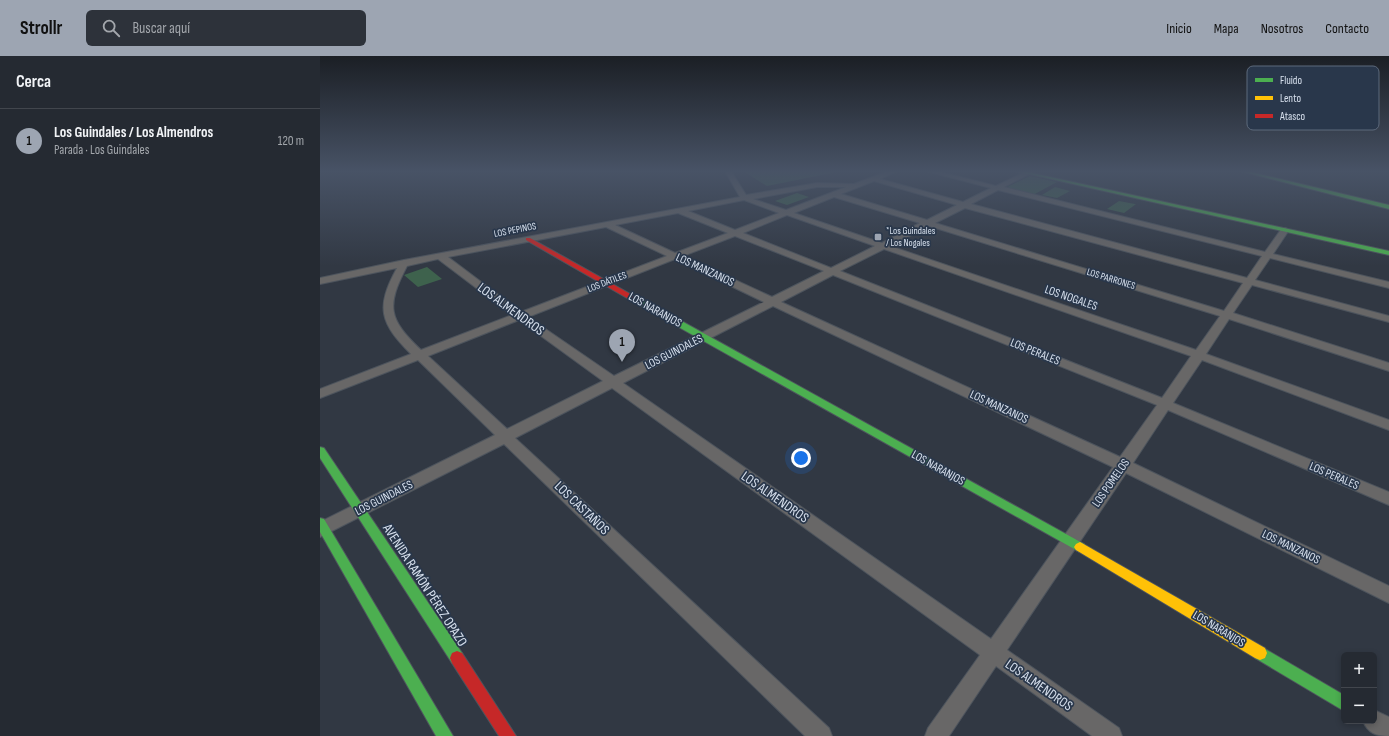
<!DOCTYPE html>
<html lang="es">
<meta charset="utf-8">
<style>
body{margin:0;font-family:"Sofia Sans Condensed",sans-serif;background:#2d323a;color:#f1f3f6}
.controls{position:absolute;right:12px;bottom:12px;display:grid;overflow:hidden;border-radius:6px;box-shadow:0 2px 6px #0003}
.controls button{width:36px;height:36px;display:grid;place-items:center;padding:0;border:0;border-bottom:1px solid #42464d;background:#252a32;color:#f1f3f6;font:20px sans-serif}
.you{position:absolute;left:481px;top:402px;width:14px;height:14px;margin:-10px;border:3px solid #fff;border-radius:50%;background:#1a73e8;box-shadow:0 0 0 6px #1a73e833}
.badge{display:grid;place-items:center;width:26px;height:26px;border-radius:50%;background:#9da5b2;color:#111;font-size:13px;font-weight:700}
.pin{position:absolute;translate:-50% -33px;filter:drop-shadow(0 1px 2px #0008)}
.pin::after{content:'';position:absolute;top:21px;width:14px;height:12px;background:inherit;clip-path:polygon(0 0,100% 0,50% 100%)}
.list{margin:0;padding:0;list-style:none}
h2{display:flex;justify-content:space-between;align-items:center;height:52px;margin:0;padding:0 16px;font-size:17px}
h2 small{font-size:13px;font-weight:400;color:#a3a7ac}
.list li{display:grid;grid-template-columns:26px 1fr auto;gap:12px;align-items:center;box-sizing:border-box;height:64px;padding:0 16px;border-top:1px solid #42464d}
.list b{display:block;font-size:15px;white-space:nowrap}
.list p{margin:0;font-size:13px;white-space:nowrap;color:#a3a7ac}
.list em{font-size:13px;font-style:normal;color:#a3a7ac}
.icon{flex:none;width:22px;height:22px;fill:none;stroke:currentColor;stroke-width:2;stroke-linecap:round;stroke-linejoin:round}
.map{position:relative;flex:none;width:1069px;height:680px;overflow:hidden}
header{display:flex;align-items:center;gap:24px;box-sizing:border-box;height:56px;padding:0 20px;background:#9da5b2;color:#111}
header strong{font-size:19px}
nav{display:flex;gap:22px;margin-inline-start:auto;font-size:14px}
.search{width:280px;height:36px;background:#2d323a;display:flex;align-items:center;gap:10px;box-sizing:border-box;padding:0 14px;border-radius:6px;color:#a3a7ac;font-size:15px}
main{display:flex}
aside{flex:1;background:#252a32}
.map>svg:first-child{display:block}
.green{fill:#3e624d}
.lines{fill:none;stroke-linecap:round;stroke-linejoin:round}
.street-casing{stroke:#4d545d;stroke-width:2}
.fast-casing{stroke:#4d545d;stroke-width:2}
.slow-casing{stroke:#4d545d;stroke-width:2}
.jam-casing{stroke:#4d545d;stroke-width:2}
.street{fill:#686767;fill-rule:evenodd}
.fast{fill:#4caf50;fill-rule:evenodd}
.slow{fill:#ffc107;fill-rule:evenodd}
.jam{fill:#c62828;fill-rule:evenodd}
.poi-dot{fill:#9da5b2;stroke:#29374b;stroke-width:1.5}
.labels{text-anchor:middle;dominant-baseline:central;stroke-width:3.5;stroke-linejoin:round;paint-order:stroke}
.far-street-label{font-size:10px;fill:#d7e0ed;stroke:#29374b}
.far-poi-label{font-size:10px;fill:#d7e0ed;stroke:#29374b;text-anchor:start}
.street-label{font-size:12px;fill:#d7e0ed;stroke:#29374b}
.near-street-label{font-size:14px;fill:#d7e0ed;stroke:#29374b}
.key{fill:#29374b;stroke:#5d6a7c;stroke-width:1}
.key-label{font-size:11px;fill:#d7e0ed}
</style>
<header>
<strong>Strollr</strong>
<div class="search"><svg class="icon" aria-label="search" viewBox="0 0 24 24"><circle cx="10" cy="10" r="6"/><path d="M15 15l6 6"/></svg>Buscar aquí</div>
<nav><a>Inicio</a><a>Mapa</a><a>Nosotros</a><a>Contacto</a></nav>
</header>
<main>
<aside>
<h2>Cerca<small></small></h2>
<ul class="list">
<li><span class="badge">1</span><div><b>Los Guindales / Los Almendros</b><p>Parada · Los Guindales</p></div><em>120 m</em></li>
</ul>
</aside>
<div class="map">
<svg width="1069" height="680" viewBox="0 0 1069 680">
<rect width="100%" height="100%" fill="#313843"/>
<g class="green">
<path d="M423,115h99l-75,15z"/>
<path d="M710,120l27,6 -24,13 -28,-7z"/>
<path d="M735,131l15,4 -13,7 -15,-3z"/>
<path d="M477,137l12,4 -22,8 -12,-4z"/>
<path d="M799,145l16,3h1l-12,9 -17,-4z"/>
<path d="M107,211l15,12 -24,8 -14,-12z"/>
</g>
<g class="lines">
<defs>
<g id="street">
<path d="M405,115h6l15,24 71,-12 37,1 34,-13h9l-17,8 83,23 28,-14 -65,-17h11l59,15 31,-15 2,1v2l-25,13 261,65 17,-24h3l4,2 -16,24 116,28v6l-119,-30 -15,22 134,36v6l-137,-37 -19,28 156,50v8l-160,-52 -23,35 183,66v10l-187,-70 -29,43 216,89v13l-221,-95 -35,53 256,123v17l-263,-130 -119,177 112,78 3,8h-30l-96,-70 -47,70h-24l3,-8 52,-73 -368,-267 -97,50 314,290 3,8h-27l-301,-292 -184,93v-15l175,-87 -77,-75 -98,38v-9l91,-35c-31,-31 -36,-46 -14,-86l-77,16v-6l84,-18 336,-63zM554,125l83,24 -30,15 -86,-26zM497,131h29l-60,23 -33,-11zM678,134l264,66 -15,22 -276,-74zM514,141l86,26 -38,20 -88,-30zM424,144l35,13 -44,17 -47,-19zM645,152l278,75 -19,28 -289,-88zM358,157l50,20 -53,20 -60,-28zM467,159l88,31 -44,22 -88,-35zM609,170l291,90 -24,34 -306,-104zM286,171l61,29 -146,56 -73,-55zM415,180l89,35 -52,26 -89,-41zM564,193l307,107 -29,42 -322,-127zM118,203l74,56 -91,35c-33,-31 -35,-44 -14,-84zM355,203l89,43 -150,74 -86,-59zM513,219l324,130 -37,52 -339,-155zM453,250l340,161 -122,172 -368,-256zM199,264l84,61 -96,48 -79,-73z"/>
<path d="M1054,654l15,7v19c-13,0 -21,-3 -26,-15h11z"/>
</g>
<g id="fast">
<path d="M695,115h8l366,80v4z"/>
<path d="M920,115h7l142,34v4z"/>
<path d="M314,242h6l444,246 2,3 -2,3 -4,2 -4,-2 -442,-248z"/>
<path d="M0,391l4,1 138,205 2,5 -2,5 -5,2 -5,-2 -132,-205z"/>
<path d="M0,462l4,1 129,217h-17l-116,-204z"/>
<path d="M940,590l84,49v16l-89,-53 -2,-5 2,-5z"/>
</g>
<path id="slow" d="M760,486l185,106 2,5 -2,5 -5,2 -5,-2 -179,-108 -2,-3 2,-3z"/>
<g id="jam">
<path d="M206,182h4l111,62 -1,2h-6l-108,-62z"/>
<path d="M137,595l5,2 54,83h-17l-47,-73 -2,-5 2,-5z"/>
</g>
</defs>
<use href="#street" class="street-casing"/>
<use href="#fast" class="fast-casing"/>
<use href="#slow" class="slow-casing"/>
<use href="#jam" class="jam-casing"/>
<use href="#street" class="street"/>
<use href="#fast" class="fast"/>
<use href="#slow" class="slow"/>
<use href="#jam" class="jam"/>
</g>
<linearGradient id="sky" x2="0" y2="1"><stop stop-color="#1b1f25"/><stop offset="0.55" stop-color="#485366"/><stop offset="1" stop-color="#485366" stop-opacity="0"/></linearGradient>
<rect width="1069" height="210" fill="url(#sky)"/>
<rect class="poi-dot" x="554" y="177" width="8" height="8" rx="2"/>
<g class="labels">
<g class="far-street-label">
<text transform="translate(195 174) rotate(-11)">LOS PEPINOS</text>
<text transform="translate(791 223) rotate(17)">LOS PARRONES</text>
<text transform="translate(287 226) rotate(-21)">LOS DÁTILES</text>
</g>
<g class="far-poi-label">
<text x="566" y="175">*Los Guindales<tspan x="566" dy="12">/ Los Nogales</tspan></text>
</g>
<g class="street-label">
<text transform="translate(385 214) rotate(25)">LOS MANZANOS</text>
<text transform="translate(751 242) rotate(19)">LOS NOGALES</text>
<text transform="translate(335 254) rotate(29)">LOS NARANJOS</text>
<text transform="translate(354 296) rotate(-27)">LOS GUINDALES</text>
<text transform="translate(715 296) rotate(22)">LOS PERALES</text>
<text transform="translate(679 351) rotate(25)">LOS MANZANOS</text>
<text transform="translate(618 412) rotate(29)">LOS NARANJOS</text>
<text transform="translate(1014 420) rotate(23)">LOS PERALES</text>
<text transform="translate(791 427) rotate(-55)">LOS POMELOS</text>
<text transform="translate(64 442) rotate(-27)">LOS GUINDALES</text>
<text transform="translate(971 491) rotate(26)">LOS MANZANOS</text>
<text transform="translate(899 573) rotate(31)">LOS NARANJOS</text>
</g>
<g class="near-street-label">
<text transform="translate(191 253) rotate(36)">LOS ALMENDROS</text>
<text transform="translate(455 441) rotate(35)">LOS ALMENDROS</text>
<text transform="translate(262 452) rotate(44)">LOS CASTAÑOS</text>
<text transform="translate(105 529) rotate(57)">AVENIDA RAMÓN PÉREZ OPAZO</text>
<text transform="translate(719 629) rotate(35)">LOS ALMENDROS</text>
</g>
</g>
<rect x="927" y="10" width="132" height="64" rx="6" class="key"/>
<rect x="935" y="22" width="18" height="4" fill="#4caf50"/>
<rect x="935" y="40" width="18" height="4" fill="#ffc107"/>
<rect x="935" y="58" width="18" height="4" fill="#c62828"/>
<g class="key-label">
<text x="960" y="28">Fluido</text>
<text x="960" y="46">Lento</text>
<text x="960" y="64">Atasco</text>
</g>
</svg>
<div class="controls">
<button>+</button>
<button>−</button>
</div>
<div class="you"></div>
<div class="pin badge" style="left:302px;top:306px">1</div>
</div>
</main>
